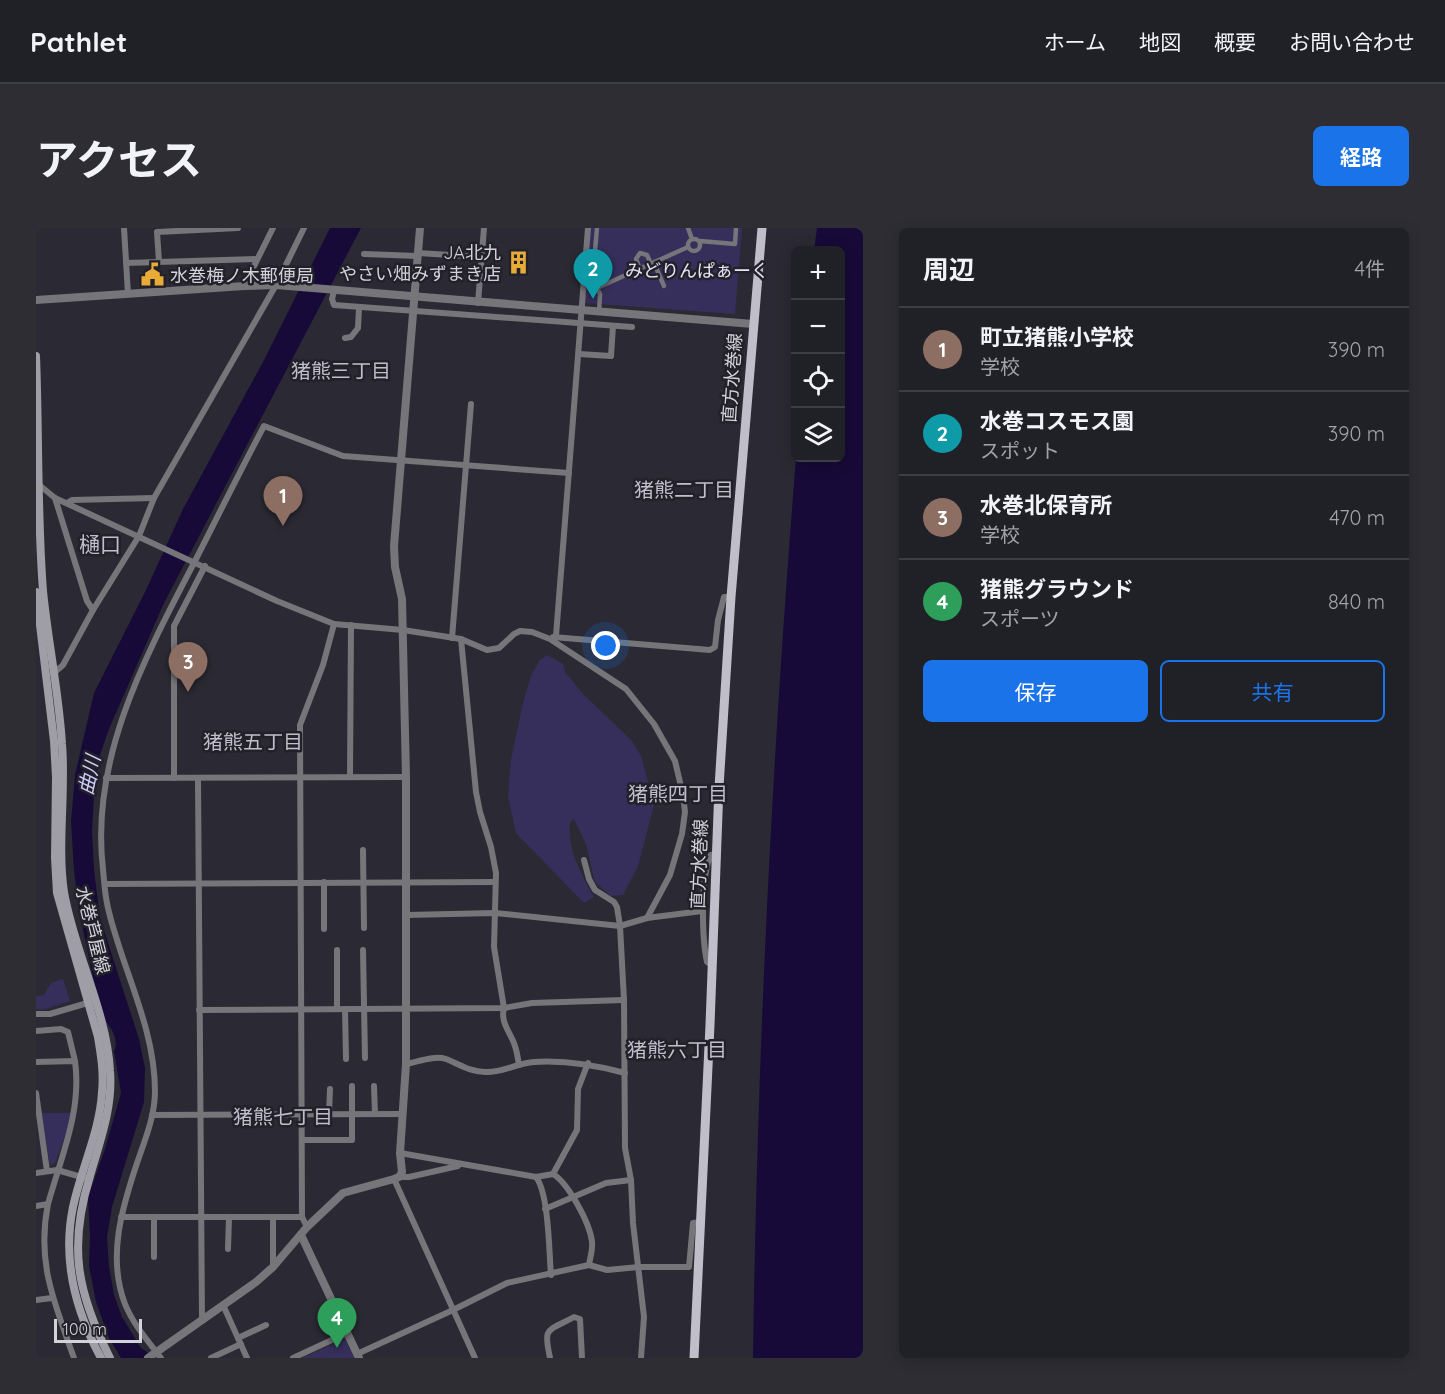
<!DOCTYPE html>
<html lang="ja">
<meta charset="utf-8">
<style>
body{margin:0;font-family:Quicksand,"Noto Sans JP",sans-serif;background:#2d2d33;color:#f1f3f6}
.controls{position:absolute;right:18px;top:18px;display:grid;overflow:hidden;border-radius:9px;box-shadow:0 3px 15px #0003}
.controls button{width:54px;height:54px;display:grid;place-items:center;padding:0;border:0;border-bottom:2px solid #3d3e44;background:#202027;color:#f1f3f6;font:30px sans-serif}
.scale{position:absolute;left:18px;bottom:15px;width:88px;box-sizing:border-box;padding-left:6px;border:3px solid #d3d2d9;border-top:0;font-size:16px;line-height:21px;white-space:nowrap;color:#d3d2d9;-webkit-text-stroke:4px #22212a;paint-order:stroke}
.you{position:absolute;left:570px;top:418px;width:21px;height:21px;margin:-15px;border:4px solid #fff;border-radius:50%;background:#1a73e8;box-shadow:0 0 0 9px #1a73e833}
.badge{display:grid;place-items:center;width:39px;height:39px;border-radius:50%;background:#1a73e8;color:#fff;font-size:20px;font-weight:700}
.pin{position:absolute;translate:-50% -50px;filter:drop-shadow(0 2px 3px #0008)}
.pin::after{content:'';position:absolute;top:32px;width:21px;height:18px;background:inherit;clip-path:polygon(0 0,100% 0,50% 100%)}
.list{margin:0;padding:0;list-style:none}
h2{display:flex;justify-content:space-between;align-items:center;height:78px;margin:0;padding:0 24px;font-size:26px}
h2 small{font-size:20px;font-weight:400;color:#a2a3a7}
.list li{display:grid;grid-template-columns:39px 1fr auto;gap:18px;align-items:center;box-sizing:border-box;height:84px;padding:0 24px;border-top:2px solid #3d3e44}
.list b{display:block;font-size:22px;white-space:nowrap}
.list p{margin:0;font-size:20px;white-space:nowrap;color:#a2a3a7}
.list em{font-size:20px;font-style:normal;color:#a2a3a7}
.actions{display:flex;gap:12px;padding:18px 24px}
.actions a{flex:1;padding:14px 0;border:2px solid #1a73e8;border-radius:9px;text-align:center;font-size:21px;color:#1a73e8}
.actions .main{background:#1a73e8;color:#fff}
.icon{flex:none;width:33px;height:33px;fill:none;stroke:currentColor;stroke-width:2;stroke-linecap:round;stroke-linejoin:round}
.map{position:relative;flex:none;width:827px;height:1130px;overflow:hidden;border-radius:9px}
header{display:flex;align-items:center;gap:36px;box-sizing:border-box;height:84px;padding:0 30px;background:#202027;border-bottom:2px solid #3d3e44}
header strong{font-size:28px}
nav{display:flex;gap:33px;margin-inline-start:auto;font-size:21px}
.intro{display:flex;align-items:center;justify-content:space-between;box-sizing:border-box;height:144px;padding:0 36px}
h1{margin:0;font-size:42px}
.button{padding:15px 27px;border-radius:9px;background:#1a73e8;color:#fff;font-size:21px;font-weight:700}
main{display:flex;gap:36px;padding:0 36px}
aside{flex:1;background:#202027;border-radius:9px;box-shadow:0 3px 15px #0003}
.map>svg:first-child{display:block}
.green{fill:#372f5b}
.water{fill:#170a38}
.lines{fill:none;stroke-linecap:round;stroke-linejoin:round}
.pedestrian{stroke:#75757a;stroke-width:4.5}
.minor{stroke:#75757a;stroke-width:6}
.tertiary{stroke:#75757a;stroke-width:8}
.secondary{stroke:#9f9ea6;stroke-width:8}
.primary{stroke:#bfbec9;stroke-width:9}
.labels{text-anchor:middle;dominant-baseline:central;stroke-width:5;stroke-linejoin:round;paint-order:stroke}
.poi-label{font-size:18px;fill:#d3d2d9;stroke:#22212a;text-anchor:end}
.park-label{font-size:18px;fill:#e4e2f3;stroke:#22212a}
.street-label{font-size:18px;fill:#d3d2d9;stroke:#22212a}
.neighbourhood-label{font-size:20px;fill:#bfbecb;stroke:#22212a}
.water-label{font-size:20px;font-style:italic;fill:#cfcafb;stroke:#22212a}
.quarter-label{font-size:21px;fill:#bfbecb;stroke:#22212a}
</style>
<header>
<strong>Pathlet</strong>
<nav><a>ホーム</a><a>地図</a><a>概要</a><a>お問い合わせ</a></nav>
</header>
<div class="intro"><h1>アクセス</h1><a class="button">経路</a></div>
<main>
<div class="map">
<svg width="827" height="1130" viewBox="0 0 827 1130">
<rect width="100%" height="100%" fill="#2b2a34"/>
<g class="green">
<path d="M554,0h152l-7,86 -150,-11z"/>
<path d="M511,427l16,9 2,8 18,22 49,47 9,15 13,49 -16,61 -15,29 -12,1 -16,-14 -9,-38 -12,-25 -4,3c-3,28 11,52 24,75l-10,6 -68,-70 -8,-37 3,-36 12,-57 8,-27 9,-16z"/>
<path d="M27,751l7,22 -25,8h-9v-13l8,-1 7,-12z"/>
<path d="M6,885h29l-4,18 -12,32 -4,2 -2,-5z"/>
<path d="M309,1111l9,19h-52z"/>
</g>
<g class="water">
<path d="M294,0h31l-197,375 -55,126 -10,29 -5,39 -2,34 2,39 6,48 39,121 6,29 -1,34 -32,105 -5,30 2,29 5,29 8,22 19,31 15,10h-35l-12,-20 -13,-36 -7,-36 1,-30 -2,-39 17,-48 16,-56 -7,-42c6,-13 -5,-26 -13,-36l-22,-104 -5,-40 -3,-50 4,-46 19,-82 52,-103 37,-81 80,-147z"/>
<path d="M781,0h46v1130h-110c4,-301 19,-601 43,-900h44v-208h-26z"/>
</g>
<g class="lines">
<g class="pedestrian">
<path d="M652,0l4,11"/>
<circle cx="658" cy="17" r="6"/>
<path d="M664,13l35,3 1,-16"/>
<path d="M618,35l10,23"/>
<path d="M604,41l-4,-10 4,-6 7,2 4,9"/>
<path d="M556,58l5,-58"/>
<path d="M563,85l1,-19 -3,-6 91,-41"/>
</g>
<g class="minor">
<path d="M88,0l4,66"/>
<path d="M382,25l64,4"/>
<path d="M328,26l54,2"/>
<path d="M123,34l-2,-30 81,-4"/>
<path d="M90,35l130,-4"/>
<path d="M208,58l29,-58"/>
<path d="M298,63l-2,8 2,6 298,22"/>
<path d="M442,75l6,-75"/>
<path d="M309,110l6,-1 7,-9 1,-20"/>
<path d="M543,126l32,2 2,-30"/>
<path d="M2,256l17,14 222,103 57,23 69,6 58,9 26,11 12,-2 15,-14 6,-3 12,1 18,7 76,50 28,35 21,37 8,34 2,17 -3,22 -12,41 -23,43"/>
<path d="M19,270l32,103 6,9"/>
<path d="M31,275l5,-3 82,-2"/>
<path d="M520,408l32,-408"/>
<path d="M517,409l157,13 5,-3 3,-27 6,-23h7"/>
<path d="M416,410l19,-234"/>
<path d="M425,411l15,153 4,20 11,35 5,26 -2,74 10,61c-4,15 7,25 11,38 2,6 3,13 4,19"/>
<path d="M18,445l9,-8 30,-55 46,-74 15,-38 122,-213 28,-57"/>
<path d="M314,548l1,-151"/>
<path d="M70,550l300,-1"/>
<path d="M138,550v-152l31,-60"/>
<path d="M162,551l4,542"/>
<path d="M327,622l1,78"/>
<path d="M548,632l5,19 6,11 19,12 3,5 3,19 4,74 1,148 6,32 2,43 11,94 -3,41"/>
<path d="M288,654v47"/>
<path d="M70,656l389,-2"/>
<path d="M371,687l88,-2 125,13 27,-8 55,-7"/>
<path d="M301,722v59"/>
<path d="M327,722l2,108"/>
<path d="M676,737l-5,-3c-5,-23 -7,-86 4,-107l5,-1"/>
<path d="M309,781l1,50"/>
<path d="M163,782l305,-2 28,-5 92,-3"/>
<path d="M0,786h14l41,-12"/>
<path d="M0,803l25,-2 7,3 7,29"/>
<path d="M0,834l39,-1c7,50 -14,96 -27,143l-12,2"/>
<path d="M370,836c12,-2 28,-9 40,-5 13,5 24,13 39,13 17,1 32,-9 49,-10 31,-2 61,3 91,11"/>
<path d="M338,858l1,28"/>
<path d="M0,865l11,78"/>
<path d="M293,886l1,-25"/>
<path d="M116,887l251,-1"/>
<path d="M266,912h50v-54"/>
<path d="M364,925l136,24 17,-3c15,9 37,49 39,68 1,7 -2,16 -3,23"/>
<path d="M0,945l21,-3 28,8"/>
<path d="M517,946l24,-44 1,-41 10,-26"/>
<path d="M363,949h10l49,-11"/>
<path d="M500,949c13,17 13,75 15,98"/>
<path d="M358,951l81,179"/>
<path d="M12,976c-12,59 7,100 26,154"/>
<path d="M509,981l61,-26 25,-3"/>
<path d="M85,989h181"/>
<path d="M118,989v40"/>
<path d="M237,989v50"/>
<path d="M271,999l-5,-10 -2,-492 23,-60 11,-41"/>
<path d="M192,1021l1,-32"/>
<path d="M0,1072l16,-2"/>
<path d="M187,1077l24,53"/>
<path d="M202,1110l28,-13"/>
<path d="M321,1126l96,-44 54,-27 82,-18 18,5 32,-3h50l4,-44 8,-1"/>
<path d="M125,1130c-13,-17 -28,-34 -36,-54 -18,-47 -3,-96 12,-141 8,-23 18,-47 18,-72 0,-64 -33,-122 -47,-183 -3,-12 -4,-27 -5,-39 -13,-110 42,-212 91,-306 23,-45 46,-92 70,-137l79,30 226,17"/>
<path d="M175,1130l30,-14"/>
<path d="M257,1130l54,-25"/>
<path d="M514,1130c-7,-32 -3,-26 24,-41l6,2 2,39"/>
</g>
<g class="tertiary">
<path d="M0,72l208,-14 32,-1 477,39"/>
<path d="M265,1007l58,123"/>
<path d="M112,1130l108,-76 17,-15 34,-40 36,-34 51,-14 5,-2 3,-5 -2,-19 6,-89v-287l-4,-178 -7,-32 -1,-21 26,-318"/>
</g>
<g class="secondary">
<path d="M0,128c3,78 1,157 7,235 5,51 16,102 19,153 4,48 -5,102 2,148 10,59 43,120 46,179 3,36 -10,70 -20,105 -22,71 -13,116 20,182"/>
<path d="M0,364l18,149 2,36 -1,81 2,35 41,144c3,18 6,36 4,55 -2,39 -21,77 -29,115 -11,53 3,105 28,151"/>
</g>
<path class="primary" d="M658,1130l16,-333 9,-238 12,-190 31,-369"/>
</g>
<defs>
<symbol id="building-bare" viewBox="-9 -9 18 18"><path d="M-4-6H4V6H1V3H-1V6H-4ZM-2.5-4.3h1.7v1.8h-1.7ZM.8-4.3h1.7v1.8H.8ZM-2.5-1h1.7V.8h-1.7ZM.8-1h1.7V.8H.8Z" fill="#e8ab37" stroke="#22212a" stroke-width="2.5" paint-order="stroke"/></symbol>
<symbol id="civic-bare" viewBox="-9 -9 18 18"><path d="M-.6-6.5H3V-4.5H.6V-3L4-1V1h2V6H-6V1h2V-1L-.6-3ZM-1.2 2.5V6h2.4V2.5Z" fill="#e8ab37" stroke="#22212a" stroke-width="2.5" paint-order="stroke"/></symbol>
</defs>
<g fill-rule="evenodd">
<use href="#building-bare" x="466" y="18" width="33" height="33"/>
<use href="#civic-bare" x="100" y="30" width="33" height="33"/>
</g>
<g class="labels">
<g class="poi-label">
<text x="465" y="24">JA北九<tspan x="465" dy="21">やさい畑みずまき店</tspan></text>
<text x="134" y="47" text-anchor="start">水巻梅ノ木郵便局</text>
</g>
<g class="park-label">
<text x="661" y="42">みどりんぱぁーく</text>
</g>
<g class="street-label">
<text transform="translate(696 150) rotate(-86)">直方水巻線</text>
<text transform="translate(663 636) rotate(-88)">直方水巻線</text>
<text transform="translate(57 702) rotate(76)">水巻芦屋線</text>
</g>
<g class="neighbourhood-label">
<text x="305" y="142">猪熊三丁目</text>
<text x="648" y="261">猪熊二丁目</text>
<text x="217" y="513">猪熊五丁目</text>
<text x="642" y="565">猪熊四丁目</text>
<text x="641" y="821">猪熊六丁目</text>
<text x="247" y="888">猪熊七丁目</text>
</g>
<g class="water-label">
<text transform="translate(53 547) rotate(-78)">曲川</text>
</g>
<g class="quarter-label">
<text x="64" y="316">樋口</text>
</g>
</g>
</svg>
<div class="controls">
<button>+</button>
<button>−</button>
<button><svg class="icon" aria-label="locate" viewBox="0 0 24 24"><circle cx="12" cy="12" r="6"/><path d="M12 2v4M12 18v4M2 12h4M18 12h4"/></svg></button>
<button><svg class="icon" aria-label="layers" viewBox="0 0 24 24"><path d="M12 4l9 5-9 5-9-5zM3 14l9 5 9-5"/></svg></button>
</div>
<div class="scale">100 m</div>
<div class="you"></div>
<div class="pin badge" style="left:247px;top:298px;background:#8d6e63">1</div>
<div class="pin badge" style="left:557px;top:71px;background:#0f9aa8">2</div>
<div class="pin badge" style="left:152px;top:464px;background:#8d6e63">3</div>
<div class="pin badge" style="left:301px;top:1120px;background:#2e9e5b">4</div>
</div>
<aside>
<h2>周辺<small>4件</small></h2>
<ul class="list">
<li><span class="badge" style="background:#8d6e63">1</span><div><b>町立猪熊小学校</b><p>学校</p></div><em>390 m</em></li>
<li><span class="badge" style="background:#0f9aa8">2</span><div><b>水巻コスモス園</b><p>スポット</p></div><em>390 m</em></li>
<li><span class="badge" style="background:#8d6e63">3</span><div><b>水巻北保育所</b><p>学校</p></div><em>470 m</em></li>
<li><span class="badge" style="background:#2e9e5b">4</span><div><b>猪熊グラウンド</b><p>スポーツ</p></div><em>840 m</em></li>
</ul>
<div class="actions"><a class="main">保存</a><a>共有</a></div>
</aside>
</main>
